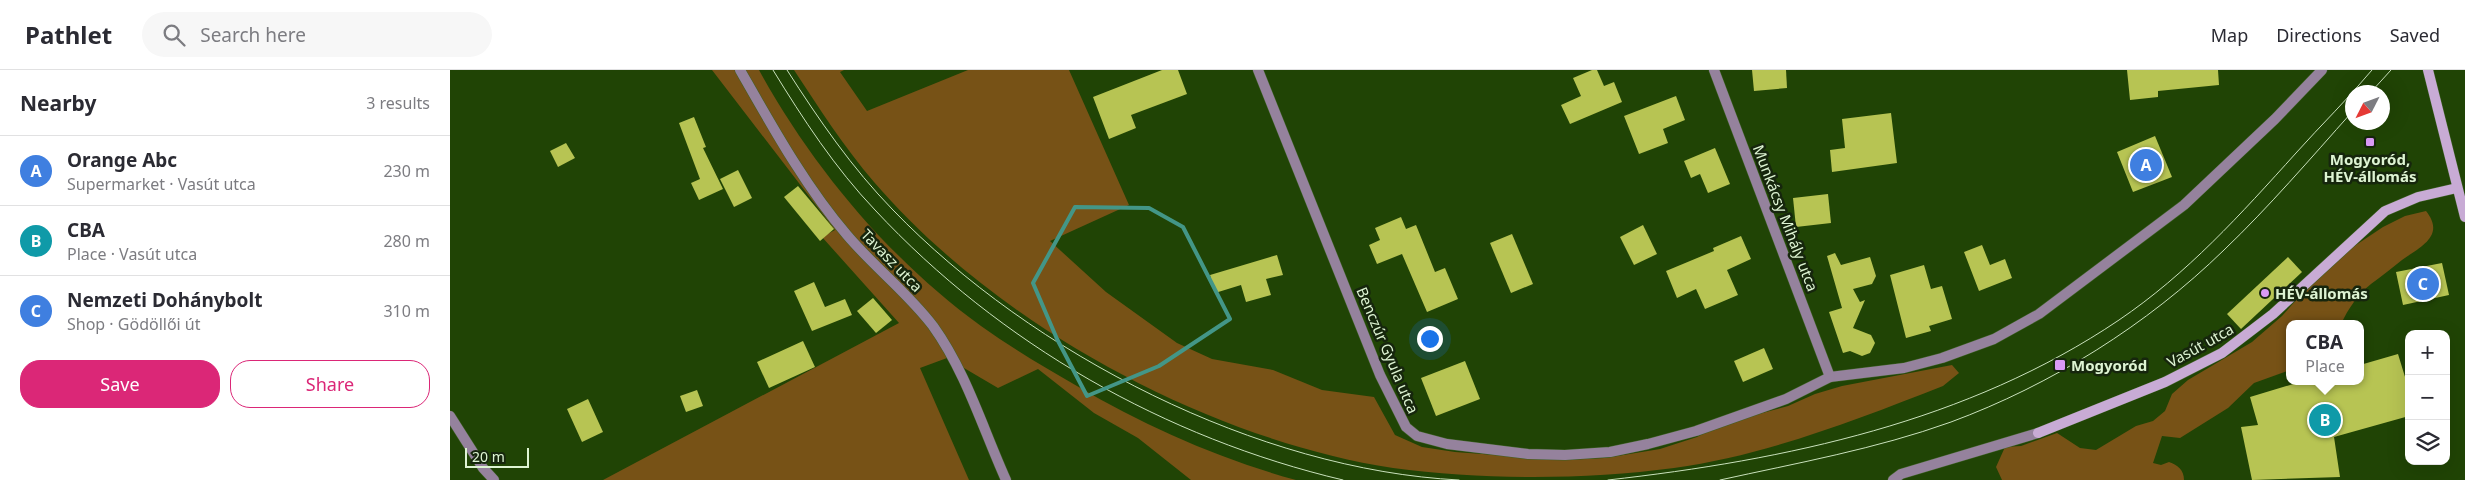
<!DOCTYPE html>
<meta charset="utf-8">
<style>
body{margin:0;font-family:"Noto Sans",sans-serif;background:#f7f7f7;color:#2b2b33}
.controls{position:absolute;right:15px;bottom:15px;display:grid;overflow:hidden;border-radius:10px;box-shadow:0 5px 20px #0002}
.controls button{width:45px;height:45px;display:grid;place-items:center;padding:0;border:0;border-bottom:1px solid #e1e1e2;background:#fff;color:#2b2b33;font:25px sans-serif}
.compass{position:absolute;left:1895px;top:15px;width:45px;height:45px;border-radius:50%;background:#fff;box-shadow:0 5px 20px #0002;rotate:228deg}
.scale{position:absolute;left:15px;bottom:12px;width:64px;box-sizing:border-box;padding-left:5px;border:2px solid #def4d3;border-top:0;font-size:14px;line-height:18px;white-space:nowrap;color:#def4d3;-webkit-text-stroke:4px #16260d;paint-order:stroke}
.you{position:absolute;left:979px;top:268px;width:18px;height:18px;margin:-12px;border:4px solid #fff;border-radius:50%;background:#1a73e8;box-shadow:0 0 0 8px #1a73e833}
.badge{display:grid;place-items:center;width:32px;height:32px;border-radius:50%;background:#db2777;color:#fff;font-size:16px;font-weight:700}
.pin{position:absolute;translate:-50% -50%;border:2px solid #fff;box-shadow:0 1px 5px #0006}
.popup{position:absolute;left:1836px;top:250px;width:78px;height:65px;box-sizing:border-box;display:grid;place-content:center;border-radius:10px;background:#fff;filter:drop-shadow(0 1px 4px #0005);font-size:16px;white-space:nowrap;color:#7c7c81}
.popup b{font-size:19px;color:#2b2b33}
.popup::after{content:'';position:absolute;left:50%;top:100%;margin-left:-10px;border:10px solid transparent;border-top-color:#fff}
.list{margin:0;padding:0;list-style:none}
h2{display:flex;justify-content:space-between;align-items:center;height:65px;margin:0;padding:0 20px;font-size:21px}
h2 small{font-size:16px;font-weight:400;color:#7c7c81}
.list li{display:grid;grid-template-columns:32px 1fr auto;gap:15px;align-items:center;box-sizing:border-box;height:70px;padding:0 20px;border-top:1px solid #e1e1e2}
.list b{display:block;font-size:19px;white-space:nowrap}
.list p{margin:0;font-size:16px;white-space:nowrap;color:#7c7c81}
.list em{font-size:16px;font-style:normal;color:#7c7c81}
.actions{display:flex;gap:10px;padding:15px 20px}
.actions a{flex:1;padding:11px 0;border:1px solid #db2777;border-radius:20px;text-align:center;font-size:18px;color:#db2777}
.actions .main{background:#db2777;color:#fff}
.icon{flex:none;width:28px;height:28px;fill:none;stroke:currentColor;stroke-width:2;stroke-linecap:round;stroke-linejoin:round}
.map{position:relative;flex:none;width:2015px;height:410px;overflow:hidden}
header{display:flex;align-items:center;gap:30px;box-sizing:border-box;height:70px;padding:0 25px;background:#fff;border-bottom:1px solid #e1e1e2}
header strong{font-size:24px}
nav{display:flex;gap:28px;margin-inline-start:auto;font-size:18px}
.search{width:350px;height:45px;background:#f7f7f7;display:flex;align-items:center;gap:12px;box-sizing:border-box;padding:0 18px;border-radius:28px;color:#7c7c81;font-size:19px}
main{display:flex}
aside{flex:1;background:#fff}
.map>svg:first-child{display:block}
.green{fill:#775216}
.building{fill:#b7c453}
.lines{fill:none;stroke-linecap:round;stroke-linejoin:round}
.street-casing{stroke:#3e6026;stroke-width:11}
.secondary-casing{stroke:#3e6026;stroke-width:11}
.street{stroke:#95829d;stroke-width:10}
.secondary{stroke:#c8abd5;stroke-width:10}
.tram{stroke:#c9e1bc;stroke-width:1}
.marked{fill:none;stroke:#439687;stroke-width:4;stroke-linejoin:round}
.poi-dot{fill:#da9af6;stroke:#16260d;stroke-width:2}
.labels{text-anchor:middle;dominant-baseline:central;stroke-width:5;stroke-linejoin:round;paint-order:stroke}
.poi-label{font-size:15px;font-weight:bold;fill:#def4d3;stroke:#16260d;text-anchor:start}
.street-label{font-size:15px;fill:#def4d3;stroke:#16260d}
</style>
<header>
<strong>Pathlet</strong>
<div class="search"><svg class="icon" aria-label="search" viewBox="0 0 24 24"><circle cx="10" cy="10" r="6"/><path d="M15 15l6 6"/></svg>Search here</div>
<nav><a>Map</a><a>Directions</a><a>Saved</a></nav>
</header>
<main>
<aside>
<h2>Nearby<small>3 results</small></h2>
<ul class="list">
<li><span class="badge" style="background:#3f7fe0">A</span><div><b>Orange Abc</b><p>Supermarket · Vasút utca</p></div><em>230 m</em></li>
<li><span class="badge" style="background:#0f9aa8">B</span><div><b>CBA</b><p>Place · Vasút utca</p></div><em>280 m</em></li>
<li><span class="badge" style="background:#3f7fe0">C</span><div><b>Nemzeti Dohánybolt</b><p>Shop · Gödöllői út</p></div><em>310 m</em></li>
</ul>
<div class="actions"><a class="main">Save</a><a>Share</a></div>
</aside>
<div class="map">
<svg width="2015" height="410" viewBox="0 0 2015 410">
<rect width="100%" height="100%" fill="#204405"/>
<g class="green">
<path d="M262,0h47c54,98 131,190 222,256 31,22 63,41 96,60 68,40 142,73 219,94h-105l-53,-42 -44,-25 -56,-44 -40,19 -51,-30 -27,10 49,112h-366l296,-157 -77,-86 13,-7z"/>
<path d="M344,0h50l-4,2 27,39 101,-41h101l60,135 -79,36 56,51 71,51 35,16 61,11 49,20 52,7 21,38 27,12 33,5 107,8 43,-2 55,-9 37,-12 24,-13 67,-18 27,-12 27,-8 110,-21 7,8 -16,13c-87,34 -176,69 -269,82 -90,12 -191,12 -281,0 -187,-29 -396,-143 -519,-286 -30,-35 -55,-74 -80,-112z"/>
<path d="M1976,141c20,25 -6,36 -24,49 -10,8 -20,16 -31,24 -13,10 -23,25 -30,40h-51v46l-36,13 -26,25 -48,30 -18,-2 -9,27 8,2 8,-3c9,3 15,8 15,18h-182l-6,-13 9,-20 16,-1 36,-13 23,15 16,2 40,-24 17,-5 12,-10 7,-17 16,-14 64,-38 30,-26 38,-43 21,-18 42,-28 22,-11z"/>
</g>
<g class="building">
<path d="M712,0h16l9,24 -56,21 5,13 -27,11 -16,-42z"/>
<path d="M1142,0h5l7,16 10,-4 8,20 -52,22 -9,-19 20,-9 -8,-18z"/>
<path d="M1302,0h34l1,18 -33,3z"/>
<path d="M1677,0h91l1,15 -61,6v6l-28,3z"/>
<path d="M1226,26l9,24 -22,9 5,14 -29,11 -15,-38z"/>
<path d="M1441,43l6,50 -65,9 -2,-22 15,-2 -3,-29z"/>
<path d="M244,47l12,30 -3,1 20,41 -24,11 -8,-17 9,-4 -21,-56z"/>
<path d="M1705,66l17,41 -39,15 -16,-40z"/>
<path d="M116,73l9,15 -17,9 -8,-16z"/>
<path d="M1265,78l15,36 -22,9 -8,-19 -9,4 -7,-17z"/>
<path d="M288,100l14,28 -18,9 -14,-28z"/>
<path d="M348,116l36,43 -14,12 -36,-44z"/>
<path d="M1378,124l3,29 -35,4 -3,-29z"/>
<path d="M951,147l5,12 10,-4 19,47 10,-4 13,31 -31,13 -25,-58 -25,10 -8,-19 11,-5 -5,-12z"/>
<path d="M1193,155l14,29 -23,11 -14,-28z"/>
<path d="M1062,164l21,50 -22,9 -21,-50z"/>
<path d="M1291,166l10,23 -24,11 11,25 -33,14 -9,-20 -19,9 -11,-27 48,-20 -1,-3z"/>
<path d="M1532,175l8,20 15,-6 7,19 -33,13 -15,-39z"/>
<path d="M1385,183l6,12 29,-8 6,19 -4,8 -19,5 7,13 5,-2 -12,28 18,7 4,8 -5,10 -8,3 -12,-5 -7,2 -14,-41 13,-4 -15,-52z"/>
<path d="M827,185l6,20 -17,4 5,16 -25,7 -5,-17 -26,8 -5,-18z"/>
<path d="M1838,187l14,15 -61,57 -14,-15z"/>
<path d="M1992,193l7,32 -46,10 -7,-33z"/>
<path d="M1474,195l7,24 11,-3 10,33 -23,7 2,5 -25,7 -16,-63z"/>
<path d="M364,212l11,25 20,-8 7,16 -40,16 -18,-40z"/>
<path d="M423,228l19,22 -16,13 -19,-22z"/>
<path d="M353,271l12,26 -46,21 -12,-26z"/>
<path d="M1314,278l9,21 -30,13 -9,-21z"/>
<path d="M1948,284l11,36v26l-75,21 6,40 -88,3 -11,-53 17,-2 -8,-28 53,-16h57v-16z"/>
<path d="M1015,291l15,38 -44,17 -15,-38z"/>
<path d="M247,320l6,16 -17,6 -6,-16z"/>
<path d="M138,329l15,33 -21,10 -15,-33z"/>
</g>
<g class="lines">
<defs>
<g id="street">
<path d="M290,0c32,56 65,116 107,165 27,32 61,58 86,91 33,46 50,103 73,154"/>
<path d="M808,0l122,305 26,52 11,9 30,8 81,10 37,1 45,-3 38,-8 48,-13 90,-32 44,-22 74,-9 38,-10 52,-19 45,-25 145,-109 91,-86 47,-49"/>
<path d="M1264,0l116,307"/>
<path d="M0,346l33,52 11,12"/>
<path d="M1443,410l8,-6 137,-41"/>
</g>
<g id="secondary">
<path d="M1978,0l37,147"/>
<path d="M1588,363l127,-51 57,-29 51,-39 112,-103 33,-14 39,-9"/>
</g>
</defs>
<use href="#street" class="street-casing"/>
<use href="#secondary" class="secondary-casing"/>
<use href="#street" class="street"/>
<use href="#secondary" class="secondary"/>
<g class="tram">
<path d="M323,0c30,49 62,98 102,140 125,134 290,228 468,270"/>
<path d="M337,0c32,50 65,98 106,140 139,144 365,260 566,270"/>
<path d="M1921,22l20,-22"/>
<path d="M1158,410c178,-20 360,-58 511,-160 68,-46 122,-106 177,-167 25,-28 52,-54 76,-83"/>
<path d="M1270,410c77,-17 156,-31 231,-58 100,-37 196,-97 273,-172 45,-43 86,-91 128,-138"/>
</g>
</g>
<path class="marked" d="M625,137l74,1 34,19 47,92 -71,47 -72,30 -30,-57 -24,-56z"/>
<g class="poi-dot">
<rect x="1915" y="67" width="10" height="10" rx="2.5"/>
<circle cx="1815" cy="223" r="5"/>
<rect x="1604" y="289" width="12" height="12" rx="2.5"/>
</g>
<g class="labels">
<g class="poi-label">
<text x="1920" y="89" text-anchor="middle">Mogyoród,<tspan x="1920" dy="17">HÉV-állomás</tspan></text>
<text x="1825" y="223">HÉV-állomás</text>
<text x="1621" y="295">Mogyoród</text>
</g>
<g class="street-label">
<text transform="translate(1336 148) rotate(69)">Munkácsy Mihály utca</text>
<text transform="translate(442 190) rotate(46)">Tavasz utca</text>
<text transform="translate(1750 275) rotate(-29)">Vasút utca</text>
<text transform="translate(938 280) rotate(67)">Benczúr Gyula utca</text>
</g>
</g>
</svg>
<div class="controls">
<button>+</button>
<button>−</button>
<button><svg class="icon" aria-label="layers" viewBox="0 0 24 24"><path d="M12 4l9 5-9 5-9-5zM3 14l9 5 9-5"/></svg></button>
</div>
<svg class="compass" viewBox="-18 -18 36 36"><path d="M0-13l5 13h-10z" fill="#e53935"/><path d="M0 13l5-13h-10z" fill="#7c7c81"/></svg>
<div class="scale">20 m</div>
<div class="you"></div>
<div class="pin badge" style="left:1696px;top:95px;background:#3f7fe0">A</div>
<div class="pin badge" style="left:1875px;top:350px;background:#0f9aa8">B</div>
<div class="popup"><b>CBA</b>Place</div>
<div class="pin badge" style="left:1973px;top:214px;background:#3f7fe0">C</div>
</div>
</main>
